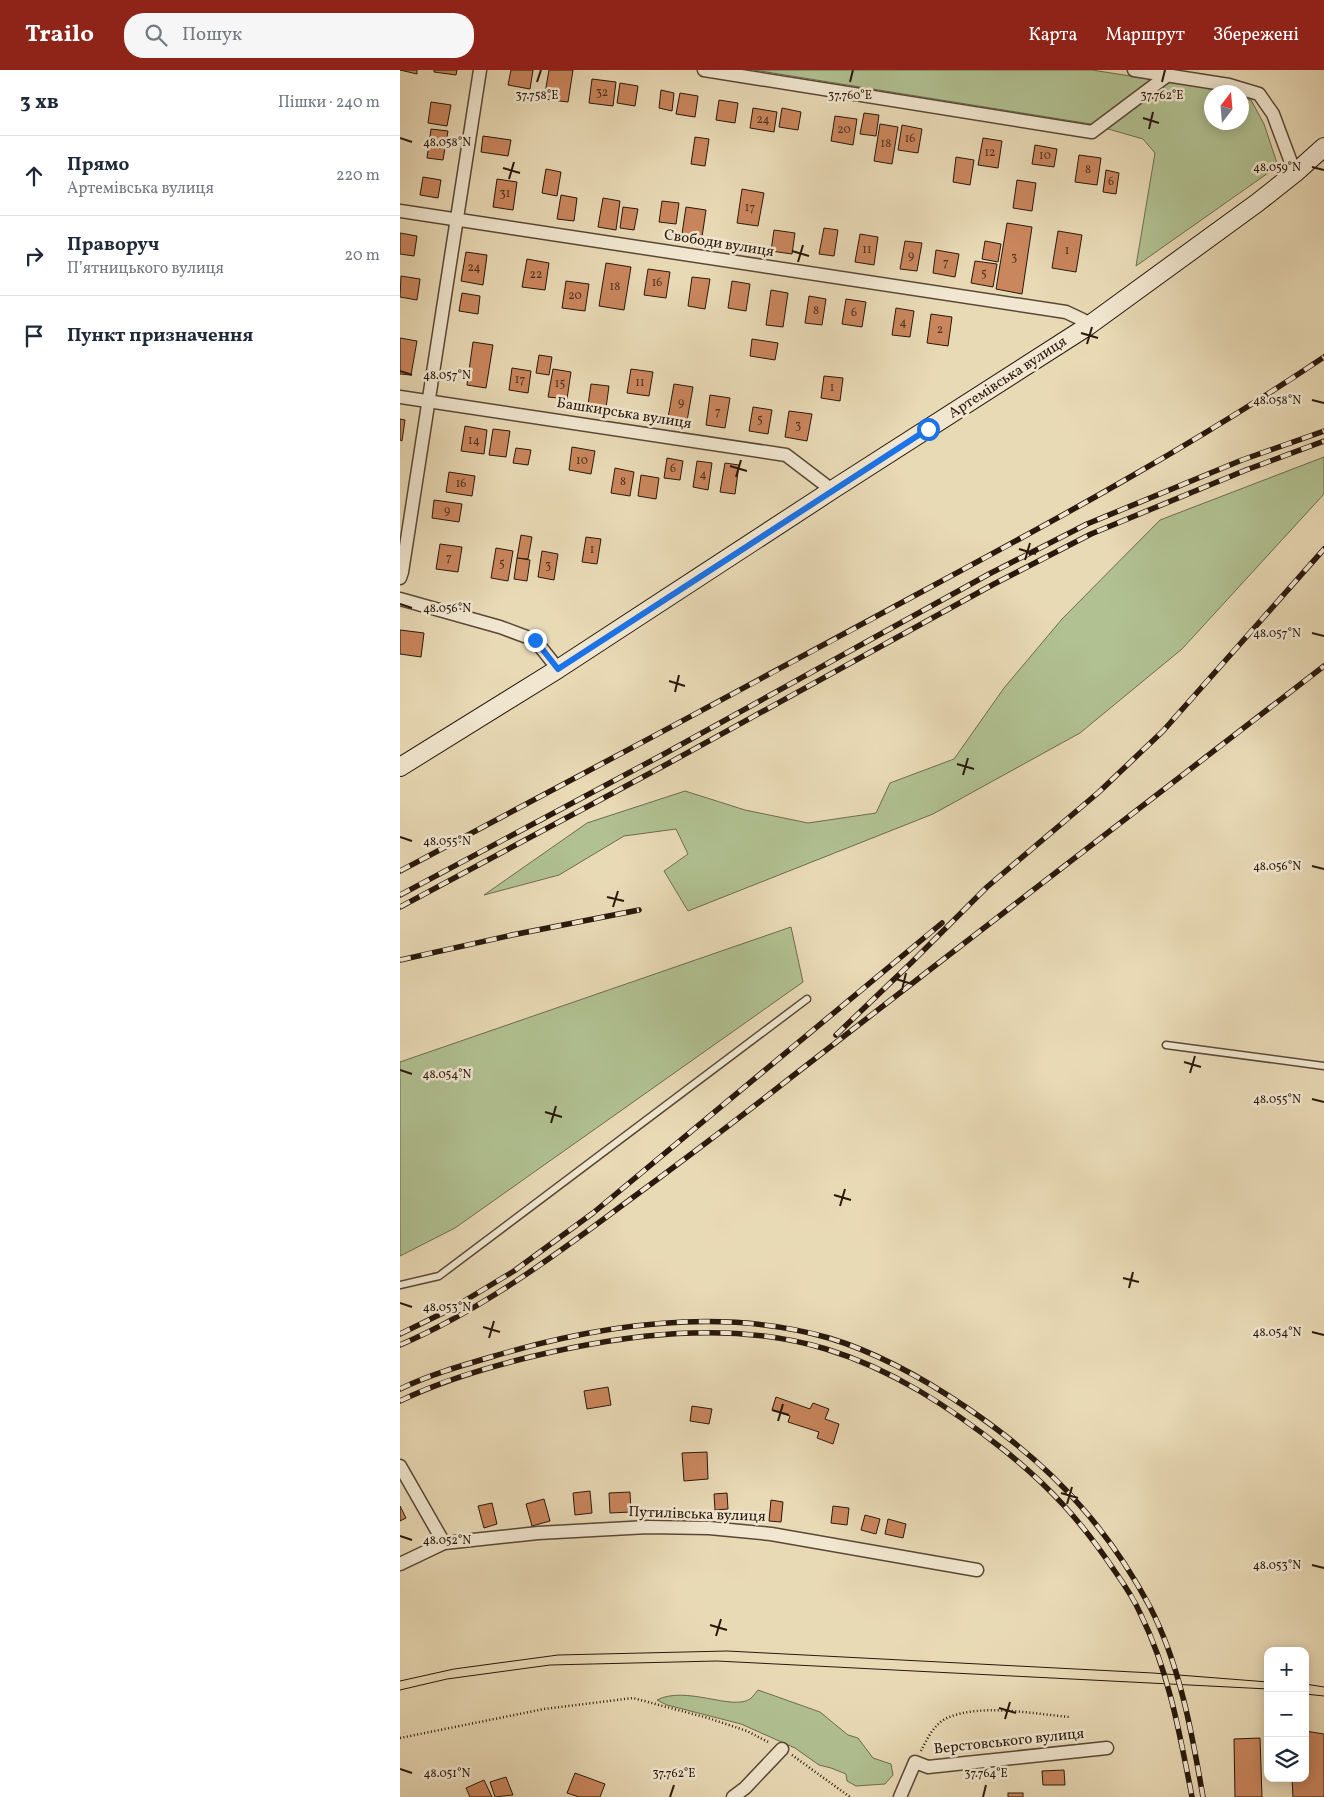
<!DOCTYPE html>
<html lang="uk">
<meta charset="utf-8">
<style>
body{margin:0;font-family:Vollkorn,serif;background:#f6f6f7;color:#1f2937}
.controls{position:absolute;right:15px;bottom:15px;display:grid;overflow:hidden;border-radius:10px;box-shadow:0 2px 12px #0003}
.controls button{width:45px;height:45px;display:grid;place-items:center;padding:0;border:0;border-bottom:1px solid #e0e1e3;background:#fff;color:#1f2937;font:25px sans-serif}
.compass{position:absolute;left:804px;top:15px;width:45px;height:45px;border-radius:50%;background:#fff;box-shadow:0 2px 12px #0003;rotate:16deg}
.stop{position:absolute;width:15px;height:15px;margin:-11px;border:4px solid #1a73e8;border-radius:50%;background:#fff}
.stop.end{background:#1a73e8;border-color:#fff;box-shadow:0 1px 5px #0008}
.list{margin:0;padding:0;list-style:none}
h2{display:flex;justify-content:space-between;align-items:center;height:65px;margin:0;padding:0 20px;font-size:21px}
h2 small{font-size:16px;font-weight:400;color:#747a83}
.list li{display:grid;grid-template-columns:32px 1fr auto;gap:15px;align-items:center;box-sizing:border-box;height:80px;padding:0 20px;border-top:1px solid #e0e1e3}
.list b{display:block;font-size:19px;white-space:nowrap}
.list p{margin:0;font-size:16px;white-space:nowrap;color:#747a83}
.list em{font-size:16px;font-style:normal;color:#747a83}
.icon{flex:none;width:28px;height:28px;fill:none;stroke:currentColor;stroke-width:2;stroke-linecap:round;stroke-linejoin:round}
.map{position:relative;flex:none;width:924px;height:1727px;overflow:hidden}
header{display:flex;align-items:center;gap:30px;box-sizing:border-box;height:70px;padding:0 25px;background:#8f2418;color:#fff}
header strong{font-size:24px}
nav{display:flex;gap:28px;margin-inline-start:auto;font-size:18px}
.search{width:350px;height:45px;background:#f6f6f7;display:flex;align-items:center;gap:12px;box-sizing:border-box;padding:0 18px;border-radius:20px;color:#747a83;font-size:19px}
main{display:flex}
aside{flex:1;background:#fff}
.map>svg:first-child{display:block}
.green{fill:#b1c192;stroke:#6d6c4f}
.building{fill:#ca865d;stroke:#29180c}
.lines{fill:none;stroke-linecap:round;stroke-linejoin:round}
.lane-casing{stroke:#594836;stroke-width:9}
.street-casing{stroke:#594836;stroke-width:15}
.secondary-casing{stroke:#29180c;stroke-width:20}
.path{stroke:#29180c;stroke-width:2.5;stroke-dasharray:1 2.5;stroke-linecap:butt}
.lane{stroke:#f1e7d0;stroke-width:6}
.street{stroke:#f1e7d0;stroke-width:12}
.secondary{stroke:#f1e7d0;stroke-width:18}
.tram{stroke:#29180c;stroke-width:1}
.rail-casing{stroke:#29180c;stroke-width:5.5}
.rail{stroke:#f1e7d0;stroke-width:4;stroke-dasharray:11;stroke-linecap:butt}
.route{stroke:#1a73e8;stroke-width:6}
.ticks{fill:none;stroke:#29180c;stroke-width:2}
.labels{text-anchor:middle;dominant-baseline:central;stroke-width:5;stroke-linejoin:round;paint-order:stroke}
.number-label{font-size:12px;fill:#513420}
.street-label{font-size:15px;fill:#29180c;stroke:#f1e7d0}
.ticks-label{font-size:12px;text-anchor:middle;fill:#29180c;stroke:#f1e7d0;stroke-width:5;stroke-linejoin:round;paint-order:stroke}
</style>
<header>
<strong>Trailo</strong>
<div class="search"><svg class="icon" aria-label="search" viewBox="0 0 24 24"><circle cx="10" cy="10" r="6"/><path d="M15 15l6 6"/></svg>Пошук</div>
<nav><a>Карта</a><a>Маршрут</a><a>Збережені</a></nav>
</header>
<main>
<aside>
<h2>3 хв<small>Пішки · 240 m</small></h2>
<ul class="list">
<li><svg class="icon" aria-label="ahead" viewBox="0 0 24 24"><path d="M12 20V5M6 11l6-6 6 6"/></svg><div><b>Прямо</b><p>Артемівська вулиця</p></div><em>220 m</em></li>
<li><svg class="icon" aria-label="right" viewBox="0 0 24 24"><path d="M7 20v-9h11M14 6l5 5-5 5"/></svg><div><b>Праворуч</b><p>П’ятницького вулиця</p></div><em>20 m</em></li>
<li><svg class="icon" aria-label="arrive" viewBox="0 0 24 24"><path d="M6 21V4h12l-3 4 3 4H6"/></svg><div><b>Пункт призначення</b></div></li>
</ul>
</aside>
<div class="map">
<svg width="924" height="1727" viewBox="0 0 924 1727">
<rect width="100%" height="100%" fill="#e9dab6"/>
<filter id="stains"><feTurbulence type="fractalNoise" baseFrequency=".004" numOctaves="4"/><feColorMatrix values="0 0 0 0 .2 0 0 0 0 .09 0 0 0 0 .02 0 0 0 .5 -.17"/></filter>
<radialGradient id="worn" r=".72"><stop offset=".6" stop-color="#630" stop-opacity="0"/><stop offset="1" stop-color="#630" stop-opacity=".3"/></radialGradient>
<g class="green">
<path d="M354,0h338l134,21 3,1h-17v30h30v-25l9,3 13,24 14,42 -142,100 19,-113 -12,-14 -52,-15z"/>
<path d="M924,387v37l-142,155 -102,84 -147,81 -245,97 -24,-40 24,-17 -12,-25 -52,7 -65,39 -75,20 103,-72 98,-32 60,19 63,13 68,-10 14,-30 64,-24 50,-71 58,-69 98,-99z"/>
<path d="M391,857l12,55 -348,246 -55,28v-194z"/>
<path d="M358,1620l62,22 28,23 10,3 15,20 18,6 2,11 -8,9 -29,2 -9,-5 -1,-7 -15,-6 -12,-3 -24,-17 -54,-24 -74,-19 -10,-5c29,-15 75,11 93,-1 3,-2 6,-7 8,-9z"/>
</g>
<g class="building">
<path d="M0,0h17v4z"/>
<path d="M34,0h23l-1,5 -22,-3z"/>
<path d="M111,0h22l-3,19 -22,-4z"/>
<path d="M149,0h24l-5,32 -24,-3z"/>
<path d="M192,9l24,3 -3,24 -24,-3z"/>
<path d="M220,13l18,3 -3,20 -18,-3z"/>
<path d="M261,20l13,3 -2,18 -13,-3z"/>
<path d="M280,23l18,3 -3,21 -19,-3z"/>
<path d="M319,30l19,3 -3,20 -19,-3z"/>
<path d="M31,32l20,3 -4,21 -19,-3z"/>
<path d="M353,38l24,4 -3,20 -24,-4z"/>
<path d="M382,38l19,4 -3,18 -19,-3z"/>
<path d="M464,43l15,2 -3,21 -16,-2z"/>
<path d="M435,46l22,3 -4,26 -22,-4z"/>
<path d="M480,54l18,3 -6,37 -18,-3z"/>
<path d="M502,55l20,4 -4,24 -20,-3z"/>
<path d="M31,59l17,2 -5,29 -16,-2z"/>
<path d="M83,66l28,4 -3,16 -27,-4z"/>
<path d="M295,67l14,2 -4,27 -14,-2z"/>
<path d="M583,68l19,3 -4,27 -20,-3z"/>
<path d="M635,75l22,4 -3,18 -22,-3z"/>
<path d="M679,85l22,3 -4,27 -22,-3z"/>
<path d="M556,87l18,3 -4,25 -17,-3z"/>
<path d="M146,99l15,3 -4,24 -15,-3z"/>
<path d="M706,100l13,3 -3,21 -13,-2z"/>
<path d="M23,107l18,3 -3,18 -18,-3z"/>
<path d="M97,109l20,3 -4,28 -20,-3z"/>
<path d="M617,110l19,3 -4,28 -19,-3z"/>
<path d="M342,119l22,4 -6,33 -21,-3z"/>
<path d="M161,125l16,3 -3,23 -17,-2z"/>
<path d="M203,128l17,3 -4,29 -18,-3z"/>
<path d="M262,131l17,2 -3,21 -17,-2z"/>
<path d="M223,137l15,2 -4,21 -14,-2z"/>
<path d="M286,137l20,3 -4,27 -20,-3z"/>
<path d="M607,153l25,4 -10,67 -26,-5z"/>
<path d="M424,158l14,2 -4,26 -15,-2z"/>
<path d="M374,160l21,3 -3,21 -21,-3z"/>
<path d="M658,161l24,4 -6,37 -24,-4z"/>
<path d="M0,163l17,3 -3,20 -14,-2z"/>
<path d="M460,164l18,3 -4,28 -19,-3z"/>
<path d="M505,171l17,2 -5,28 -17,-2z"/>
<path d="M585,171l16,3 -3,18 -16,-3z"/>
<path d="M536,180l23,4 -4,23 -22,-4z"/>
<path d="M66,182l21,3 -4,30 -22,-4z"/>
<path d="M127,189l22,4 -4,27 -23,-3z"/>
<path d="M575,191l22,3 -4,23 -22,-4z"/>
<path d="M206,193l25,4 -7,43 -25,-4z"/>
<path d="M248,199l22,3 -4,26 -22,-3z"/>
<path d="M1,206l19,3 -3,21 -17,-3z"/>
<path d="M292,207l18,2 -5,30 -17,-3z"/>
<path d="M166,211l23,3 -4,27 -23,-3z"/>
<path d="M332,211l18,3 -4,27 -18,-3z"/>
<path d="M371,220l17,3 -5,34 -17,-2z"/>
<path d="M62,223l18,3 -2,18 -19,-3z"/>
<path d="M409,226l17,3 -4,26 -17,-2z"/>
<path d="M446,229l20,3 -4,25 -20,-3z"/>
<path d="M496,238l18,3 -4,26 -18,-2z"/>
<path d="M531,244l21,3 -4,29 -21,-3z"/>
<path d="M0,268l17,3 -6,34 -11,-1z"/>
<path d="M352,269l26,4 -3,17 -25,-4z"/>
<path d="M73,272l20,3 -7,43 -19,-3z"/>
<path d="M139,285l13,2 -3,18 -13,-2z"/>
<path d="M112,298l19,3 -3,22 -19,-3z"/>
<path d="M153,299l18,3 -4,27 -19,-2z"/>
<path d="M231,299l22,3 -4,24 -22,-3z"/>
<path d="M424,306l19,2 -3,23 -19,-3z"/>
<path d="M191,314l18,2 -3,22 -18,-3z"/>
<path d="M274,314l19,3 -6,34 -19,-3z"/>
<path d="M310,325l20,3 -5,30 -19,-3z"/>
<path d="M353,337l19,3 -4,24 -19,-3z"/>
<path d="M389,341l23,3 -5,27 -22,-4z"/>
<path d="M0,349l5,1 -3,21 -2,-1z"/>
<path d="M65,356l22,4 -3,24 -23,-3z"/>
<path d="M93,359l17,2 -4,26 -17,-2z"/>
<path d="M172,377l23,4 -4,23 -22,-4z"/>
<path d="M116,378l15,2 -3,15 -15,-2z"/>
<path d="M267,388l16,3 -3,19 -16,-2z"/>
<path d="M297,391l15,2 -4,27 -15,-3z"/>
<path d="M325,393l14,2 -4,29 -15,-2z"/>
<path d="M215,398l19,4 -4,24 -19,-3z"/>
<path d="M49,402l26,4 -3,20 -26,-4z"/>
<path d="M241,405l18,3 -3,21 -18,-3z"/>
<path d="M34,430l28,4 -3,18 -27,-4z"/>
<path d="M121,465l11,2 -4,22 -11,-1z"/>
<path d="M186,467l15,2 -4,25 -15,-2z"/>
<path d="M40,474l22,3 -4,25 -22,-3z"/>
<path d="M96,478l17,3 -5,30 -17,-3z"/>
<path d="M142,481l16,3 -4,26 -16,-3z"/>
<path d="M117,488l13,2 -3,21 -13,-2z"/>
<path d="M0,560l24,3 -3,24 -21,-3z"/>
<path d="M208,1317l3,18 -24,4 -3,-18z"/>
<path d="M376,1327l34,12 3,-6 16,6 -4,10 14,5 -6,20 -16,-6 2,-6 -31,-10 2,-6 -18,-6z"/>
<path d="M292,1336l20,3 -3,15 -19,-3z"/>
<path d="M307,1382l1,27 -24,2 -2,-28z"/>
<path d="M190,1421l2,22 -17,2 -2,-22z"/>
<path d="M230,1422l1,20 -21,1 -1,-20z"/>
<path d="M327,1423l1,16 -13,1 -1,-16z"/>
<path d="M144,1429l6,22 -18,5 -6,-22z"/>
<path d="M371,1430l12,2 -2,20 -12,-1z"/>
<path d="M92,1433l5,21 -13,4 -6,-22z"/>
<path d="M0,1436l6,12 -6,3z"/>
<path d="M433,1436l16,2 -2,17 -16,-2z"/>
<path d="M465,1445l15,4 -4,15 -15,-4z"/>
<path d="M488,1449l18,5 -3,14 -18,-4z"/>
<path d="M905,1661l19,3v63h-31l-1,-19h13z"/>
<path d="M860,1668l2,59h-27l-1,-58z"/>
<path d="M664,1700l1,15h-22l-1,-14z"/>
<path d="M175,1703l30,11 -5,13h-21l-12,-4z"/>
<path d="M106,1707l7,18 -18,2 -5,-15z"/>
<path d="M84,1710l8,17h-22l-4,-9z"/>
<rect x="608" y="1723" width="15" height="4"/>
</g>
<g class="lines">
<defs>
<g id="lane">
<path d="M766,975l158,21"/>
<path d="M0,1215l39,-9 368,-277"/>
</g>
<g id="street">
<path d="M304,0l388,62 76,-57"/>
<path d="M734,0l95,15 30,9 14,20 22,59"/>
<path d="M0,141l666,101 17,8 5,6"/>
<path d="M0,327l386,58 46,35"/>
<path d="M0,508l2,-6 78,-502"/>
<path d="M0,529l100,28 35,13 23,29"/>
<path d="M0,1396l44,77"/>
<path d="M0,1494l44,-21 94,-10 110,-6 61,1 62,6 206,36"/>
<path d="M333,1727l12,-9 37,-39"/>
<path d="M500,1727l15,-35 13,5 179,-19"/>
</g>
<path id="secondary" d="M0,697l158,-98 274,-179 256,-164 169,-123 38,-30 29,-26"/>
</defs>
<use href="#lane" class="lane-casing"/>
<use href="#street" class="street-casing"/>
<use href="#secondary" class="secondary-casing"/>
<g class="path">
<path d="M0,1668l144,-29 89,-11 75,20 39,13 23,12"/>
<path d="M521,1681c6,-12 13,-27 26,-33 34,-15 86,-4 123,-1"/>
<path d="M392,1685l58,42"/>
</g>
<use href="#lane" class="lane"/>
<use href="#street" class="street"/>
<use href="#secondary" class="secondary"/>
<g class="tram">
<path d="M0,1611l54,-12 104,-14 169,-4 426,22 115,9"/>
<path d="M905,1614l19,3"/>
<path d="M0,1620l47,-11 103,-14 167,-4 551,28"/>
<path d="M905,1624l19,2"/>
</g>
<defs>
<g id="rail">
<path d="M0,801c175,-93 351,-186 525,-281 136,-73 270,-146 399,-233"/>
<path d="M0,825l264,-141 325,-180 98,-50 155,-64 82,-29"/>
<path d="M0,837l269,-144 325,-179 97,-50 155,-64 78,-29"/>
<path d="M0,890l112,-25 127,-25"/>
<path d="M436,965l75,-72 76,-76 112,-95 64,-61 161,-182"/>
<path d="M0,1264l51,-25 63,-38 79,-58 349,-290"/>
<path d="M0,1275c81,-35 153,-88 224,-141 57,-42 114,-85 170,-129 176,-137 353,-272 530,-409"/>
<path d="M0,1319c29,-14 60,-23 91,-32 107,-32 228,-51 338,-19 86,26 197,103 255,172 25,29 48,63 66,97 30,58 42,126 53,190"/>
<path d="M0,1331c41,-20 85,-33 130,-44 96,-23 200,-37 296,-8 66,20 125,59 178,101 46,37 77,71 110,120 10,14 20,29 27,45 28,57 39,120 51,182"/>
</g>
</defs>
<use href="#rail" class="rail-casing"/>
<use href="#rail" class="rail"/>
</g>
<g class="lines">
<path class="route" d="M135,570l23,29 370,-240"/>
</g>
<path class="ticks" d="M137,12l4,-12M450,12l3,-12M762,12l3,-12M743,48l16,5M749,59l4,-17M0,68l12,4M912,97l12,3M103,98l17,5M109,109l5,-17M392,181l17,5M398,192l5,-17M681,263l17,5M687,274l5,-17M0,301l12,4M912,330l12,3M330,396l17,5M336,407l5,-17M619,479l17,5M625,490l5,-17M0,534l12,4M912,563l12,3M269,611l16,5M275,622l4,-17M557,694l17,5M563,705l5,-17M0,767l12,4M912,796l12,3M207,827l17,4M213,837l5,-16M496,909l16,5M502,920l4,-17M784,992l17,5M0,1000l12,4M790,1003l5,-17M912,1029l12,3M145,1042l17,5M151,1053l5,-17M434,1125l17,5M440,1136l5,-17M723,1208l16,4M729,1218l4,-16M0,1233l12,4M83,1257l17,5M912,1262l12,3M89,1268l5,-17M372,1340l17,5M378,1351l5,-17M661,1423l17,5M667,1434l5,-17M0,1466l12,4M912,1495l12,3M310,1555l17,5M316,1566l5,-17M599,1638l17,5M605,1649l5,-17M0,1699l12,4M270,1727l4,-12M583,1727l3,-12"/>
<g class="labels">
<g class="number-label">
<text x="202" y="23">32</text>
<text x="363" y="50">24</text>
<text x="444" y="60">20</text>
<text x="510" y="69">16</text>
<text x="486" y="74">18</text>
<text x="590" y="83">12</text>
<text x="645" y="86">10</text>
<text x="688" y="100">8</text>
<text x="711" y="112">6</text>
<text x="105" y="124">31</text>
<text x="350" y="138">17</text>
<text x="467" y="180">11</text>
<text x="667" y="181">1</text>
<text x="511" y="186">9</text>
<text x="614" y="188">3</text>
<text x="546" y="193">7</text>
<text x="74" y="198">24</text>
<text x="584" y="204">5</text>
<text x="136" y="205">22</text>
<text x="257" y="213">16</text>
<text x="215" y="217">18</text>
<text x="175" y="226">20</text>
<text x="416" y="241">8</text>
<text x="454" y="243">6</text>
<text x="503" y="253">4</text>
<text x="540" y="260">2</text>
<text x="120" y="310">17</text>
<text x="240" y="313">11</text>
<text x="160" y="314">15</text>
<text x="432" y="318">1</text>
<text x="281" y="333">9</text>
<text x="318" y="342">7</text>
<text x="360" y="350">5</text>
<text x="398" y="356">3</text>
<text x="74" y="371">14</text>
<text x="182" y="391">10</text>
<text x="273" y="399">6</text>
<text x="303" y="405">4</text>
<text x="223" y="412">8</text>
<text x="61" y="414">16</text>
<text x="47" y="441">9</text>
<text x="192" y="480">1</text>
<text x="49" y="488">7</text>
<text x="102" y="494">5</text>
<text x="148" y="496">3</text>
</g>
<g class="street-label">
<text transform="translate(319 174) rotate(9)">Свободи вулиця</text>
<text transform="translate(608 308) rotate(-33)">Артемівська вулиця</text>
<text transform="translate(224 344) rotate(9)">Башкирська вулиця</text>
<text transform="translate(297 1445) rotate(2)">Путилівська вулиця</text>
<text transform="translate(609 1672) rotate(-6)">Верстовського вулиця</text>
</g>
</g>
<g class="ticks-label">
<text x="137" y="29">37.758°E</text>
<text x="450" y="29">37.760°E</text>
<text x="762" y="29">37.762°E</text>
<text x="47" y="76">48.058°N</text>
<text x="877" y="101">48.059°N</text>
<text x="47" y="309">48.057°N</text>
<text x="877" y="334">48.058°N</text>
<text x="47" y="542">48.056°N</text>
<text x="877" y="567">48.057°N</text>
<text x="47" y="775">48.055°N</text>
<text x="877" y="800">48.056°N</text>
<text x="47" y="1008">48.054°N</text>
<text x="877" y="1033">48.055°N</text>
<text x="47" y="1241">48.053°N</text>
<text x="877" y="1266">48.054°N</text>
<text x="47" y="1474">48.052°N</text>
<text x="877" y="1499">48.053°N</text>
<text x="274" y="1707">37.762°E</text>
<text x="586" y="1707">37.764°E</text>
<text x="47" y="1707">48.051°N</text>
</g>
<rect width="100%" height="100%" filter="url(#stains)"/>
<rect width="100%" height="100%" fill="url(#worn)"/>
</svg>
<div class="controls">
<button>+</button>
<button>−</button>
<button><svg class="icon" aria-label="layers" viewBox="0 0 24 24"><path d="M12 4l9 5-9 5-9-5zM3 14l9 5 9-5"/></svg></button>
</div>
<svg class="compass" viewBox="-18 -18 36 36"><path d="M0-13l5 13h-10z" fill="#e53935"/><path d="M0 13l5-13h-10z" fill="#747a83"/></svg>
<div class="stop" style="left:528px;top:359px"></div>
<div class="stop end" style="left:135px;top:570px"></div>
</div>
</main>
